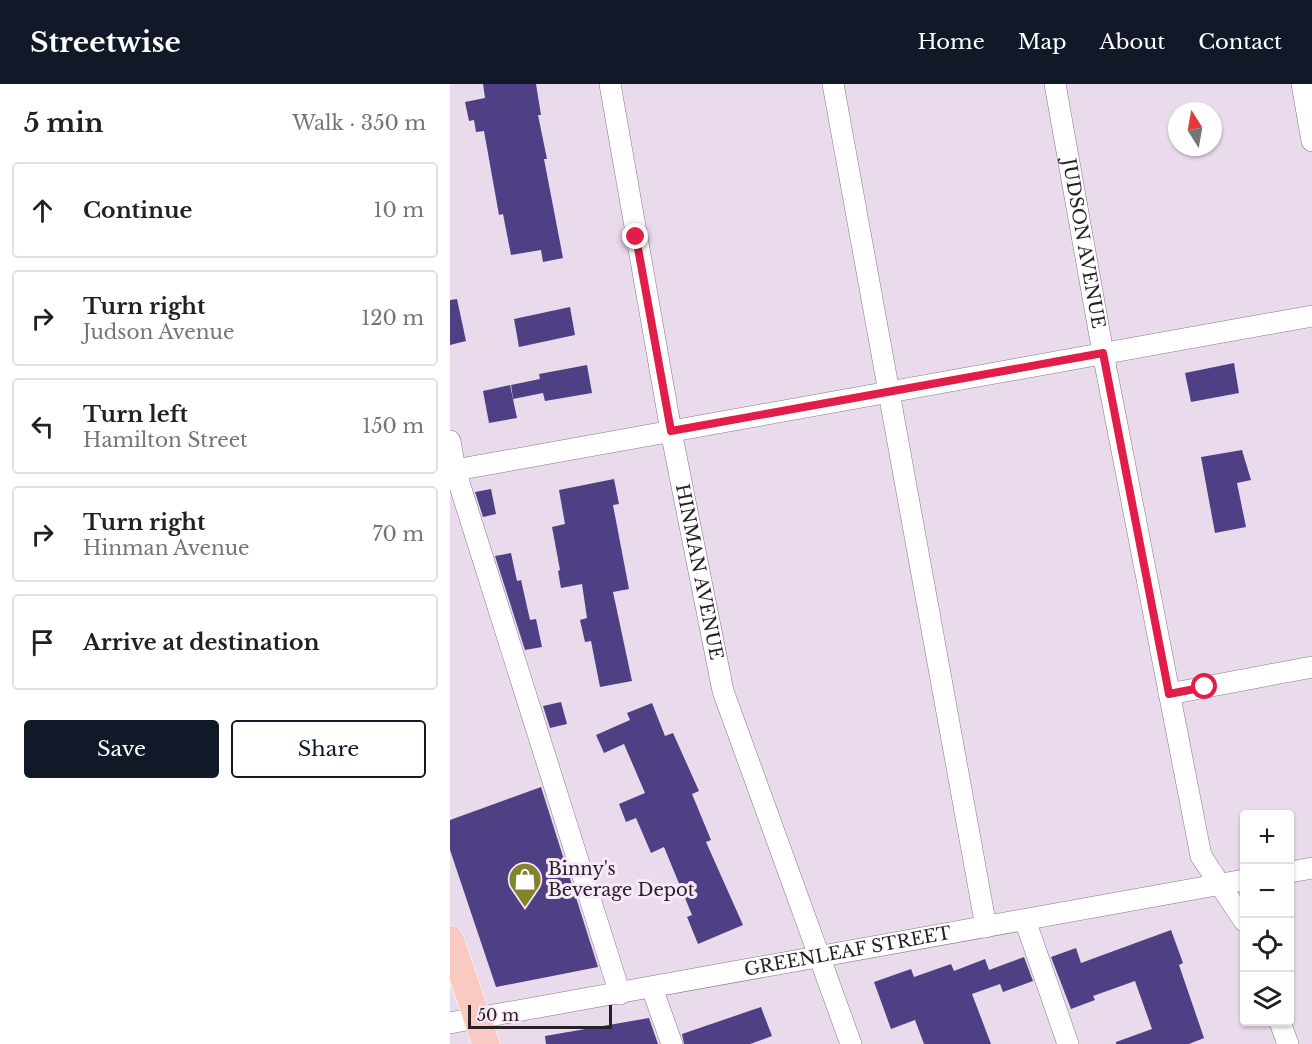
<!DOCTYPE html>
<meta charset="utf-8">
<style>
body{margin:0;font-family:"Libre Baskerville",serif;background:#f6f6f6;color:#202124}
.controls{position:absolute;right:18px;bottom:18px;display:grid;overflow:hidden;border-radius:6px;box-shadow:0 2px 4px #0004}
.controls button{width:54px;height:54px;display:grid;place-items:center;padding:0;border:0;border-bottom:2px solid #e0e0e0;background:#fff;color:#202124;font:30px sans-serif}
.compass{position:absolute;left:718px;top:18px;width:54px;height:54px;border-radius:50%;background:#fff;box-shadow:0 2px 4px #0004;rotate:349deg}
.scale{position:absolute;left:18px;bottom:15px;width:144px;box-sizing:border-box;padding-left:6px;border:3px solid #272127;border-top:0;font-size:16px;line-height:21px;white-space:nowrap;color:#272127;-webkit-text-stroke:4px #f8e8f9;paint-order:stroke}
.stop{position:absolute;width:18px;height:18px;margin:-14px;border:4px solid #e11d48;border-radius:50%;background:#fff}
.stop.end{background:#e11d48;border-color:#fff;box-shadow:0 2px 6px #0008}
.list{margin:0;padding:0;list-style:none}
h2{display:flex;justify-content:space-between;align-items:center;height:78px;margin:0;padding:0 24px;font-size:26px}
h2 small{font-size:20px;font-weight:400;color:#757577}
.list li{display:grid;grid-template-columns:39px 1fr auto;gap:18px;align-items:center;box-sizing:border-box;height:96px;margin:0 12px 12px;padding:0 12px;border:2px solid #e0e0e0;border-radius:6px}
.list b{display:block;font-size:22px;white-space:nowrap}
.list p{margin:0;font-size:20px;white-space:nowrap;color:#757577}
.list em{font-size:20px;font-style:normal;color:#757577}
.actions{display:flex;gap:12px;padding:18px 24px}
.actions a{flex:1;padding:14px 0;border:2px solid #111827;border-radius:6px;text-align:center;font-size:21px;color:#111827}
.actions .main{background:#111827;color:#fff}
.icon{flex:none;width:33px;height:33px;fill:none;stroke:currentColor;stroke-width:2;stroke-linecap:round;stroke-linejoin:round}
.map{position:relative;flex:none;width:862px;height:960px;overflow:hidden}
header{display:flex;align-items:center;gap:36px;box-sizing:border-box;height:84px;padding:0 30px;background:#111827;color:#fff}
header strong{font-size:28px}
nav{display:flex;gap:33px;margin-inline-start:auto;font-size:21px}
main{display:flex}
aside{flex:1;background:#fff}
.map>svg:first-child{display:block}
.building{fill:#4f3f85}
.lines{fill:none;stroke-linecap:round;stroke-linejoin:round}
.minor-casing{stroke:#867888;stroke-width:22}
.major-casing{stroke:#fff;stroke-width:28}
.minor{stroke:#fff;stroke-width:21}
.major{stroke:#f8cac1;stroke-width:27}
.route{stroke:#e11d48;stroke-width:8}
.labels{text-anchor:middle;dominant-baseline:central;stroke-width:6;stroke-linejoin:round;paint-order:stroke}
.street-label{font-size:18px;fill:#272127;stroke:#f8e8f9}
.poi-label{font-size:18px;fill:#272127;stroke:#f8e8f9;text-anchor:start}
</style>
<header>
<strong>Streetwise</strong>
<nav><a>Home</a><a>Map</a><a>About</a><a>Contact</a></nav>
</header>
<main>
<aside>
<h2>5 min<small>Walk · 350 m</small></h2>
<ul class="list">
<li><svg class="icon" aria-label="ahead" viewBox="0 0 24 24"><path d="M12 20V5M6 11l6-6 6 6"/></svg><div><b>Continue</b></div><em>10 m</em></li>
<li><svg class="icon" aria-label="right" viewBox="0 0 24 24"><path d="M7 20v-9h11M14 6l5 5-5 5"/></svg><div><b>Turn right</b><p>Judson Avenue</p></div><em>120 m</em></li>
<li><svg class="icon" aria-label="left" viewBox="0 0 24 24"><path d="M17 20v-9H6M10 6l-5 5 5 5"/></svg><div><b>Turn left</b><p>Hamilton Street</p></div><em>150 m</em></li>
<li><svg class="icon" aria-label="right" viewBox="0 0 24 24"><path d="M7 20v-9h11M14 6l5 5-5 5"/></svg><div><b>Turn right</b><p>Hinman Avenue</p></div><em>70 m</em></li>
<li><svg class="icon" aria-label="arrive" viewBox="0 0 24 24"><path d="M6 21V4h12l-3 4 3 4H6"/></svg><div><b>Arrive at destination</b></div></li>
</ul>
<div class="actions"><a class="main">Save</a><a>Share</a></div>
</aside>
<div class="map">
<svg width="862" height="960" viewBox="0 0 862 960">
<rect width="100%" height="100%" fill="#eadbec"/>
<g class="building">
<path d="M33,0h53l5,31h-3l9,44h-3l19,99 -20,4 -2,-12 -30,5 -8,-41 -4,1 -15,-84 -8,1 -2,-12 -5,1 -4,-19 20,-4z"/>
<path d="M7,215l9,42 -16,4v-45z"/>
<path d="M120,223l5,28 -56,12 -5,-28z"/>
<path d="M784,279l5,30 -48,9 -6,-29z"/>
<path d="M137,281l5,28 -47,8 -2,-8 -30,6 -2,-14 29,-6 -1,-5z"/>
<path d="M60,301l7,33 -28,5 -6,-32z"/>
<path d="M792,366l9,30 -14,3 9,44 -31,6 -14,-76z"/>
<path d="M164,395l5,25 -6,1 16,84 -16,3 19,89 -32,6 -9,-46 -6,1 -5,-22 7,-2 -5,-34 -21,4 -3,-17 2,-1 -8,-43 13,-3 -6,-34z"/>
<path d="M41,405l5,25 -13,3 -8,-25z"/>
<path d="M61,469l6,28 4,-1 9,40 6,-1 6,28 -17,3 -30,-94z"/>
<path d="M111,618l6,22 -17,4 -7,-22z"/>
<path d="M202,619l13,33 8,-3 26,58 -7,3 19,46 -5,2 37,83 -45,19 -11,-27 5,-2 -28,-68 -13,6 -15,-35 -10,4 -7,-18 26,-11 -21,-49 -20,9 -8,-18 34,-15 -3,-7z"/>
<path d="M91,703l57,180 -102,20 -46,-137v-30z"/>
<path d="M721,846l12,33 -4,2 25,73 -15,6h-73v-2l36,-13 -17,-48 -42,15 2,4 -24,9 -20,-52 25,-9 5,15z"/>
<path d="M574,873l9,24 -30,11 -3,-8 -28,10 19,50h-67l-9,-24 -24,9 -17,-47 37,-13 3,8 37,-13 3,7 31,-12 4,11z"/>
<path d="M311,923l11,29 -22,8h-66l-2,-10z"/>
<path d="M199,934l9,26h-112l-1,-8z"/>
</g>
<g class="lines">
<defs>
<g id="minor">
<path id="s1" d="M160,0l61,347 52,260 128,353"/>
<path d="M383,0l153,843"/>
<path id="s2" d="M605,0l48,269 98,503 43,65"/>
<path d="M852,0l10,57"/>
<path d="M0,357l5,29 165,524"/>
<path d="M0,387l862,-155"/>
<path d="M719,610l143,-27"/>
<path d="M840,788l22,-4"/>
<path d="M575,836l43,124"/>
<path d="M202,904l20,56"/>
<path d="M830,938l8,22"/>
<path id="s3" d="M0,939l794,-143"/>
</g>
<path id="major" d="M0,855l36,105"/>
</defs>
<use href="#minor" class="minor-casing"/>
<use href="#major" class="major-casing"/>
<use href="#minor" class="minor"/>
<use href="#major" class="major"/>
</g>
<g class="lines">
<path class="route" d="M186,153l35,194 432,-78 66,341 36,-7"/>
</g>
<defs>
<symbol id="shop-pin" viewBox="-11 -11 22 30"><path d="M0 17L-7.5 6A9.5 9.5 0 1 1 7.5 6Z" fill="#81832d" stroke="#f8e8f9"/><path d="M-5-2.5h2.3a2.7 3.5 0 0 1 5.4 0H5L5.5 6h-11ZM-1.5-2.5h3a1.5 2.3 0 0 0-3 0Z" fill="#fff"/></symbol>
</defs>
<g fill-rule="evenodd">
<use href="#shop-pin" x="56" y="776" width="38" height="52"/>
</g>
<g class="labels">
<g class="street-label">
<text stroke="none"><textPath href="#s2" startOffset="162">JUDSON AVENUE</textPath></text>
<text stroke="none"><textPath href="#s1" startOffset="496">HINMAN AVENUE</textPath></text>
<text stroke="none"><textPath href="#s3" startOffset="404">GREENLEAF STREET</textPath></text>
</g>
<g class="poi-label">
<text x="98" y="785">Binny's<tspan x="98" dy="21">Beverage Depot</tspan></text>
</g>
</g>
</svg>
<div class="controls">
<button>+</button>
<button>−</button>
<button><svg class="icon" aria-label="locate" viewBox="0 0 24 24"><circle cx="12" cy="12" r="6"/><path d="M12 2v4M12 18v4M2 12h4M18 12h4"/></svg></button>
<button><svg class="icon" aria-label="layers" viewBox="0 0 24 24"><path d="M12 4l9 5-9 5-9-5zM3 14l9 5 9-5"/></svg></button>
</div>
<svg class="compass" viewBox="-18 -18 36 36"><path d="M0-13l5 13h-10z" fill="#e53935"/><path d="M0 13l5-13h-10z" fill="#757577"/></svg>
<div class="scale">50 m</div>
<div class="stop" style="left:755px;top:603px"></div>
<div class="stop end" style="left:186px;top:153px"></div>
</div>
</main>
